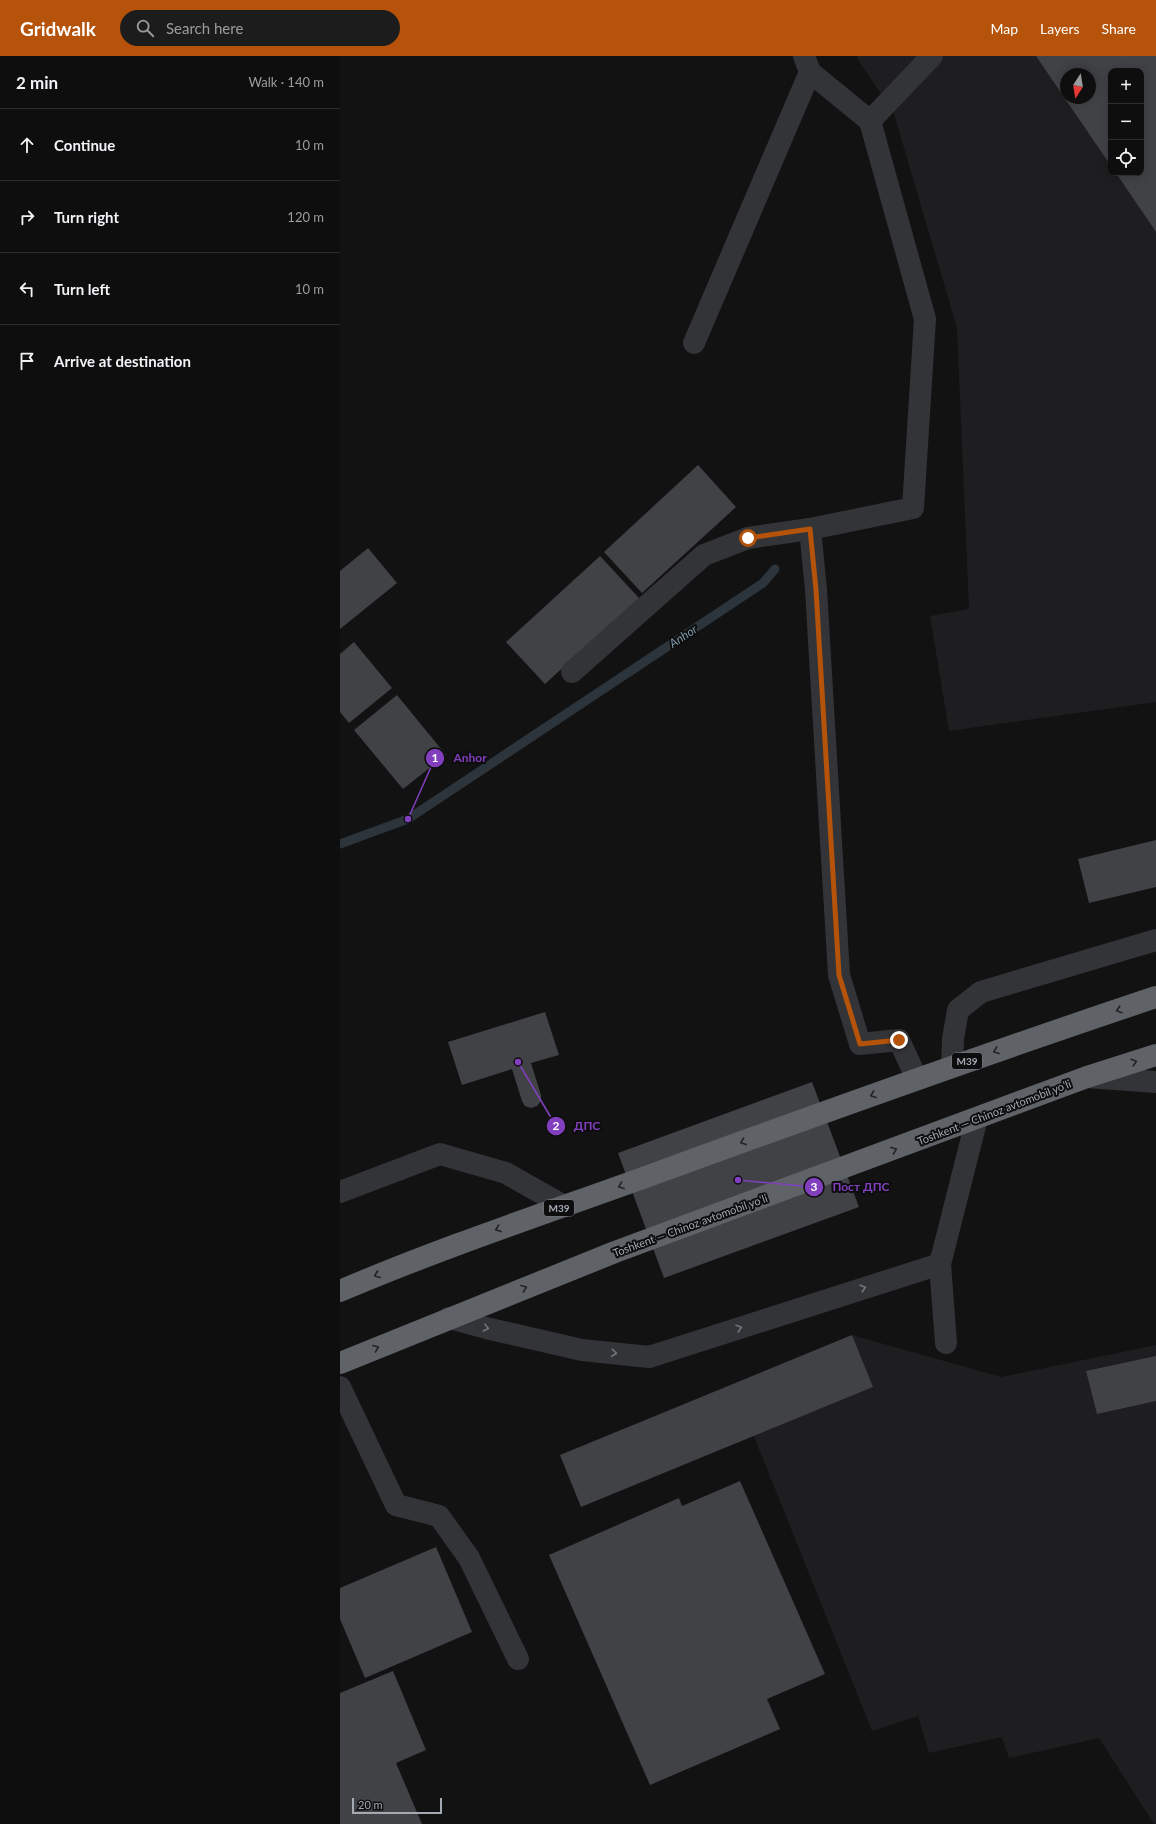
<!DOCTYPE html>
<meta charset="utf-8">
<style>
body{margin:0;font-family:Lato,sans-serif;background:#1c1c1c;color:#f1f3f6}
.controls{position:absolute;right:12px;top:12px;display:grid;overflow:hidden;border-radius:8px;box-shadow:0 2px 10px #0003}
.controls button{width:36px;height:36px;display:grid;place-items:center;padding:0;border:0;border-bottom:1px solid #2e2e2e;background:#0e0e0e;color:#f1f3f6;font:20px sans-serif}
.compass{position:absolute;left:720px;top:12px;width:36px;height:36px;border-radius:50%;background:#0e0e0e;box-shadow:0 2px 10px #0003;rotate:192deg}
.scale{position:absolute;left:12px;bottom:10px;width:90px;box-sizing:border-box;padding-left:4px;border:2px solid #a4aab3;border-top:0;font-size:11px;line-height:14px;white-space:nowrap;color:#a4aab3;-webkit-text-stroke:3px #0d0d0e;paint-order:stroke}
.stop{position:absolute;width:12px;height:12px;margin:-9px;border:3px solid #b45309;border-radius:50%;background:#fff}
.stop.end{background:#b45309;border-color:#fff;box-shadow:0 1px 4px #0008}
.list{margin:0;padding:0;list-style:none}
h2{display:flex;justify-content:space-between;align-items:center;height:52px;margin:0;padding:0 16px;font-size:17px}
h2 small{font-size:13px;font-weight:400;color:#9b9c9e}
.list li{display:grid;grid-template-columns:26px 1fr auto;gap:12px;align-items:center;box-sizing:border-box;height:72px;padding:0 16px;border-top:1px solid #2e2e2e}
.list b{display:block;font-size:15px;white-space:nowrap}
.list em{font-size:13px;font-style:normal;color:#9b9c9e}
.icon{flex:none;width:22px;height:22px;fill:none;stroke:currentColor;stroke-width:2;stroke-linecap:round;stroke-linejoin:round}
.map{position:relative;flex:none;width:816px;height:1768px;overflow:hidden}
header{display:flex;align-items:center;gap:24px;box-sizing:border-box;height:56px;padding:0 20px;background:#b45309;color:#fff}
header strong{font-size:19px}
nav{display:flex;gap:22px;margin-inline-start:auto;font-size:14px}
.search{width:280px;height:36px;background:#1c1c1c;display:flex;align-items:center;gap:10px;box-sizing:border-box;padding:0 14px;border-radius:22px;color:#9b9c9e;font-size:15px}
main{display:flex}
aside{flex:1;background:#0e0e0e}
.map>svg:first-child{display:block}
.built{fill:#1e1e20;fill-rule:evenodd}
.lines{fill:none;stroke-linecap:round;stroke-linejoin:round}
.stream{stroke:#2c353b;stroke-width:9}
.building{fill:#414246;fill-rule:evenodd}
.minor{stroke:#333438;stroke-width:22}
.highway{stroke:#5f6368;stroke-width:22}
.oneway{stroke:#222224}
.oneway2{stroke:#71757c}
.route{stroke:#b45309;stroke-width:5}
.labels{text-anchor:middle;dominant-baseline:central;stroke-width:4;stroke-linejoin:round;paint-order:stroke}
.shield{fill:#0d0d0e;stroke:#777b82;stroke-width:1}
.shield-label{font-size:10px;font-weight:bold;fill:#a4aab3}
.street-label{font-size:11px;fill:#a4aab3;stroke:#0d0d0e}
.water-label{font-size:12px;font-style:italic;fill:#7d9aac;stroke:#0d0d0e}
.leader{fill:none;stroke:#813fbd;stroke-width:1.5}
.callout-dot{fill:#813fbd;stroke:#0d0d0e;stroke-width:1.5}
.mark-label{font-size:12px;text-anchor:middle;font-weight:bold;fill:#fff}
.callout-label{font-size:12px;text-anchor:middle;font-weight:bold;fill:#813fbd;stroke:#0d0d0e;stroke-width:4;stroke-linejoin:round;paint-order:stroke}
</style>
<header>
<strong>Gridwalk</strong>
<div class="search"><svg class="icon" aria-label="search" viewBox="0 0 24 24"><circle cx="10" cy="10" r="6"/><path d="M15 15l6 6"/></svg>Search here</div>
<nav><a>Map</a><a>Layers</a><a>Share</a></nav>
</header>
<main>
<aside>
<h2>2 min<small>Walk · 140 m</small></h2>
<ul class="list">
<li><svg class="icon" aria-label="ahead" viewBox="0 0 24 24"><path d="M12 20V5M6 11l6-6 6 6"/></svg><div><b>Continue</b></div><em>10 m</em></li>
<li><svg class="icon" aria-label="right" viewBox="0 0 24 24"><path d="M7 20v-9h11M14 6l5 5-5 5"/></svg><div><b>Turn right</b></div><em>120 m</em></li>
<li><svg class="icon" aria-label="left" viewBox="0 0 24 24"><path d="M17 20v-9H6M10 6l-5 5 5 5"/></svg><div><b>Turn left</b></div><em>10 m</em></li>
<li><svg class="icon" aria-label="arrive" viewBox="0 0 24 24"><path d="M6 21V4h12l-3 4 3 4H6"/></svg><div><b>Arrive at destination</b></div></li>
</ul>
</aside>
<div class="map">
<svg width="816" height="1768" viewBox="0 0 816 1768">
<rect width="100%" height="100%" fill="#121213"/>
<g class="built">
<path d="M518,0h298v646l-207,29 -19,-115 39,-7 -12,-281 -63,-214 -37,-56zM771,15h30v102h-30zM726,18h24v24h-24z"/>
<path d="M512,1279l149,42 155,-32v479h-2l-55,-86 -90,20 -7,-21 -73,16 -11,-37 -46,15 -139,-347z"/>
</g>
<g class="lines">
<path class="stream" d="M0,788l68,-25 355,-236 12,-14"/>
</g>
<g class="building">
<path d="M696,0h120v176l-40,-59h25v-102h-30v95zM726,18h24v24h-24z"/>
<path d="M358,409l38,42 -94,86 -38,-41z"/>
<path d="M28,492l29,35 -57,46v-58z"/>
<path d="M260,500l39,42 -94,86 -39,-42z"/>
<path d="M14,586l38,46 -43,35 -9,-11v-58z"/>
<path d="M57,639l49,60 -43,34 -49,-59z"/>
<path d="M816,784v47l-67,16 -11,-44z"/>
<path d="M205,956l14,43 -28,8 10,32v6l-4,5 -6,2 -6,-2 -3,-5 -10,-32 -50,16 -14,-43z"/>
<path d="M472,1026l47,125 -195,71 -46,-125z"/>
<path d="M512,1279l21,52 -292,120 -21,-52z"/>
<path d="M816,1300v45l-59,13 -11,-43z"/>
<path d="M400,1425l85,193 -58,25 13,30 -130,56 -101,-230 130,-57 3,8z"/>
<path d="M96,1491l36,85 -107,46 -25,-59v-31z"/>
<path d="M53,1615l33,79 -30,13 26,61h-82v-131z"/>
</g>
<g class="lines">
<g class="minor">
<path d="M464,0l6,16 60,49 55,198 -12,189 -103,21 6,61 23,385 21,69 39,-4 18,39"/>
<path d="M530,65l62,-65"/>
<path d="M354,287l116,-271"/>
<path d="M232,616l132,-117 44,-17 62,-9"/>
<path d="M612,1011l1,-28 5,-29 23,-18 175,-52"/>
<path d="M747,1021l69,5"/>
<path d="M0,1136l100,-38 66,19 58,33"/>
<path d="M600,1208l6,79"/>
<path d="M109,1262l37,10 96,22 67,7 291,-93 37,-146"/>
<path d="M0,1331l56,118 43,11 30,42 49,101"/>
</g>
<g class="highway">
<path d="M0,1235c103,-44 209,-79 314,-117 167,-61 334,-121 502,-177"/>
<path d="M0,1307l275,-111 472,-175 69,-22"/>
</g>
</g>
<defs><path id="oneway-chevron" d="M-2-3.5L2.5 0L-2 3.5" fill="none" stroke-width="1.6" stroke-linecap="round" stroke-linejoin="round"/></defs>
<g class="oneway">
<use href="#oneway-chevron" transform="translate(779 954) rotate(162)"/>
<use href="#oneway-chevron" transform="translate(656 995) rotate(160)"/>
<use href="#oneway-chevron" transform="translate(794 1006) rotate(-18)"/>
<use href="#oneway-chevron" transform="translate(533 1039) rotate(160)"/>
<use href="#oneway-chevron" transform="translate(403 1086) rotate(160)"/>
<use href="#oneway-chevron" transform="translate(554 1094) rotate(-21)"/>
<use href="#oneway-chevron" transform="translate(281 1130) rotate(160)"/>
<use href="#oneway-chevron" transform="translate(158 1173) rotate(160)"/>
<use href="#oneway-chevron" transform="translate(37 1219) rotate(157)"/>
<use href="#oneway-chevron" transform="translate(184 1232) rotate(-21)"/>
<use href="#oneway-chevron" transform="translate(36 1292) rotate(-22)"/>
</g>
<g class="oneway2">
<use href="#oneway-chevron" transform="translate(523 1232) rotate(-18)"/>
<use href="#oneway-chevron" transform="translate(146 1272) rotate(14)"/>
<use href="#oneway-chevron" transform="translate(399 1272) rotate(-18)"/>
<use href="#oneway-chevron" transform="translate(274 1297) rotate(6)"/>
</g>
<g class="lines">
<path class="route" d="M408,482l62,-9 6,61 23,385 21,69 39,-4"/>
</g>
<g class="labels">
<g class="shield">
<rect x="612" y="997" width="30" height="16" rx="3"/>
<rect x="204" y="1144" width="30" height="16" rx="3"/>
</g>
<g class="shield-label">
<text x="627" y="1005">M39</text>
<text x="219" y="1152">M39</text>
</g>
<g class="street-label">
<text transform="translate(654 1056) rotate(-21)">Toshkent — Chinoz avtomobil yoʻli</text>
<text transform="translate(350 1169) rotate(-20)">Toshkent — Chinoz avtomobil yoʻli</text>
</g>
<g class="water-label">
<text transform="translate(343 580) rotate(-34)">Anhor</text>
</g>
</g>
<path class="leader" d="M68 763L95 702M178 1006L216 1070M398 1124L474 1131"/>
<g class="callout-dot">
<circle cx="68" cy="763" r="4"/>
<circle cx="178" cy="1006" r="4"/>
<circle cx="398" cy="1124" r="4"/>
<circle cx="95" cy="702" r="10"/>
<circle cx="216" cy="1070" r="10"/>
<circle cx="474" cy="1131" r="10"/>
</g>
<g class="mark-label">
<text x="95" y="706">1</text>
<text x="216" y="1074">2</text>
<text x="474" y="1135">3</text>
</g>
<g class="callout-label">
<text x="130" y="706">Anhor</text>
<text x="247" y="1074">ДПС</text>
<text x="521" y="1135">Пост ДПС</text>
</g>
</svg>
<div class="controls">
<button>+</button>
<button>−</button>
<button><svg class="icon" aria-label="locate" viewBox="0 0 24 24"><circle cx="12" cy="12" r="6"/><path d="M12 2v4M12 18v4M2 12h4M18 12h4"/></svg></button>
</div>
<svg class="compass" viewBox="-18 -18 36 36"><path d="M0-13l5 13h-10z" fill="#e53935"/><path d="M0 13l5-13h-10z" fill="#9b9c9e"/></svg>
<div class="scale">20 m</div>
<div class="stop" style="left:408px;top:482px"></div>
<div class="stop end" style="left:559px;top:984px"></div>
</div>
</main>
